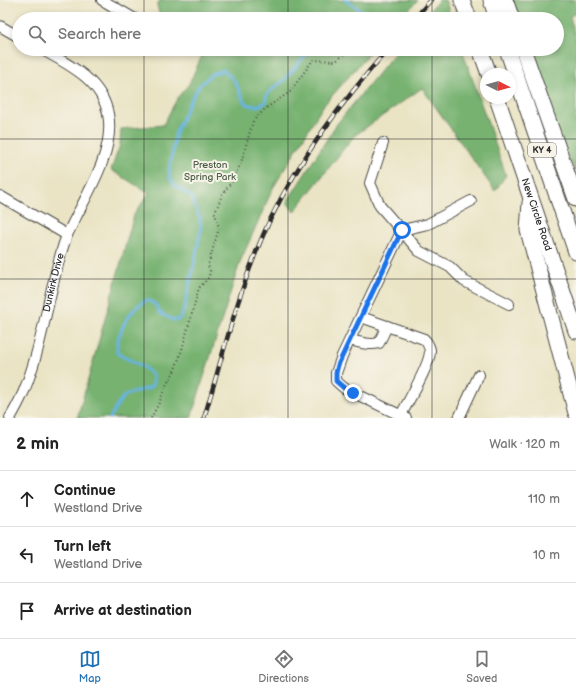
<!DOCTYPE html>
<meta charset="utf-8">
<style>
body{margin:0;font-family:"Balsamiq Sans",sans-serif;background:#f6f6f6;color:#222}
.compass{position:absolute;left:480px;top:68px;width:36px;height:36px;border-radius:50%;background:#fff;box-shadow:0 2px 6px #0003;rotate:96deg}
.stop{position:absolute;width:12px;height:12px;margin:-9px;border:3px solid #1a73e8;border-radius:50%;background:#fff}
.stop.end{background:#1a73e8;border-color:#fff;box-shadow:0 1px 4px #0008}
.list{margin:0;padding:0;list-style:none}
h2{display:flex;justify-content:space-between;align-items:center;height:52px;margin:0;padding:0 16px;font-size:17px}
h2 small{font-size:13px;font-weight:400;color:#767676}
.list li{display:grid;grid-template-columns:26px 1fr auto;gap:12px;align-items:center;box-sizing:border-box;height:56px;padding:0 16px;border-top:1px solid #e0e0e0}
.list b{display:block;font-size:15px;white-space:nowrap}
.list p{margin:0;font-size:13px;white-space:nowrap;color:#767676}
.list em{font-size:13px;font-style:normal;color:#767676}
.icon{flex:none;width:22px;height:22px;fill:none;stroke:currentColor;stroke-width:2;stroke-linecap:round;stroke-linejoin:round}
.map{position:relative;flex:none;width:576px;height:418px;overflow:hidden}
.search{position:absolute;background:#fff;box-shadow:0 2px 6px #0003;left:12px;right:12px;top:12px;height:44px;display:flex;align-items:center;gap:10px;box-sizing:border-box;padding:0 14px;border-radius:22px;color:#767676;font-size:15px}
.sheet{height:220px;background:#fff}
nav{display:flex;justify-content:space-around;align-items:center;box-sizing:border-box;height:56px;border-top:1px solid #e0e0e0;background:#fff;font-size:11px;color:#767676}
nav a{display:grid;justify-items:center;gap:2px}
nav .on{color:#1f6fb2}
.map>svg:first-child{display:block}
.forest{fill:#77b271;stroke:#516e4e}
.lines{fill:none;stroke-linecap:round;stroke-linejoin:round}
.stream{stroke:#68b4e1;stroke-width:3}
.minor-casing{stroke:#484742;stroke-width:12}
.highway-casing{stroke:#484742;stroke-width:17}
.path{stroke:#484742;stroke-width:2;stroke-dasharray:1 3;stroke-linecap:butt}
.minor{stroke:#fff;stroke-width:10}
.highway{stroke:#fff;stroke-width:15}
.rail-casing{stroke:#2b2b2b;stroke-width:4.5}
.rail{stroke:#f7f3e8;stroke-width:3;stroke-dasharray:9;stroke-linecap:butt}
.route{stroke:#1a73e8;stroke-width:5}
.grid{fill:none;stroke:#2b2b2b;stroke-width:1;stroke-opacity:0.55}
.labels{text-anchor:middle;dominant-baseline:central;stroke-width:4;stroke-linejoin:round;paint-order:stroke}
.shield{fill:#f7f3e8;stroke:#686764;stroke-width:1}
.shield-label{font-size:9px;font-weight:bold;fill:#2b2b2b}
.park-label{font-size:10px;fill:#4a5c45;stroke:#f7f3e8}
.street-label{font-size:10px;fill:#2b2b2b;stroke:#f7f3e8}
</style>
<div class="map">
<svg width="576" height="418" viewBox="0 0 576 418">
<rect width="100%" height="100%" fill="#f7f3e8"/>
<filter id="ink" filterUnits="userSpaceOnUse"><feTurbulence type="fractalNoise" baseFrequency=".025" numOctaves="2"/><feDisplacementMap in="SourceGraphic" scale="8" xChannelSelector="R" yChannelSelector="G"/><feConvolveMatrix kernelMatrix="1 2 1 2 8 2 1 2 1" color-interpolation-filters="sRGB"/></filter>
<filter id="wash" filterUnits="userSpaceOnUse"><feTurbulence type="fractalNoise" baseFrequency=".012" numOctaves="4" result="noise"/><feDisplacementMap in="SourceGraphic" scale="16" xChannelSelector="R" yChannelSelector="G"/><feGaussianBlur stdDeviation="0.9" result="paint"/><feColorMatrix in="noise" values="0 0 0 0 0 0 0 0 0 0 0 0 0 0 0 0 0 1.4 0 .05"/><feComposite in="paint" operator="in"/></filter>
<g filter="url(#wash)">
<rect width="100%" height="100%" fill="#eae4c5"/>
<g class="forest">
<path d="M160,0h258l-18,19h-237l-3,-1 -3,-13z"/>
<path d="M439,0h6l7,19h-29z"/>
<path d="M507,0h69v13l-6,3 6,25v131l-19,-38 -31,-85h31v-30h-42z"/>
<path d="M205,49h168l-50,57 -50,82 -33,74 -49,156h-114l2,-6 55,-197 15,-22 -38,-23 9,-25 1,-16 42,-4 15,-28 11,-13z"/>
<path d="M398,49h64l44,126 -11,16 -73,-103 -68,48 -60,76 -7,-10 49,-77z"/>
</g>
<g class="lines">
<g class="stream">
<path d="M345,0l14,9 21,10"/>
<path d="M110,418c14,-26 12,-23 40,-30l3,-3v-9c-9,-12 -24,-15 -36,-23 -2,-17 14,-48 31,-53l8,5 4,8 13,7h4l3,-2 4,-8 14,-65 3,-18 -1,-9 -9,-22 -16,-10 -5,-8 -1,-8 7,-38 14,-31 9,-15 13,-12 11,-4c15,11 14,18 22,33 7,4 14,4 21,-1v-6l4,-5 14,-11 27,-31"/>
</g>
</g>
</g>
<g filter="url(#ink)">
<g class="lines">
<defs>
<g id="minor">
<path d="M102,0l33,19"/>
<path d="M0,26l19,11"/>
<path d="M383,143l-13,40 10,23 39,45 31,16 14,14 45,23"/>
<path d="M0,196l67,39"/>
<path d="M402,230l-60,126 -6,17v8l8,7 62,30"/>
<path d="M402,230l26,-6 43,-23"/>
<path d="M361,317l63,22c3,3 5,6 6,11 1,14 -22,51 -29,65"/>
<path d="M350,340c9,2 19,6 29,3l8,-17"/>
<path id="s1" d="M10,418c5,-8 10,-18 14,-27 16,-39 22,-82 33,-123 3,-11 6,-24 11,-35 16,-35 48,-80 40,-119 -6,-34 -40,-50 -67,-65"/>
<path d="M459,418l20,-43"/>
</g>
<g id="highway">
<path d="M462,0l7,19"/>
<path d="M491,0l6,19"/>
<path d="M505,0l7,19"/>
<path d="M480,49l9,25"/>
<path d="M507,49l69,203"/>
<path d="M523,49l53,150"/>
<path id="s2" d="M497,98l79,233"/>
<path d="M530,203l-2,27 48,183"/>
</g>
</defs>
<use href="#minor" class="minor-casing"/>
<use href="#highway" class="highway-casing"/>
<path class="path" d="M151,418l9,-17 5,-14 9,-15 7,-19 18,-65 10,-11 1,-6 -2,-6 11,-37 -4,-15 7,-18 10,-14 9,-18 12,-42 13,-13 24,-16 23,-32 23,1 8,-7 16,-3h17"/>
<use href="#minor" class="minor"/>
<use href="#highway" class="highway"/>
<defs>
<g id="rail">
<path d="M414,19l17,-19"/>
<path d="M204,418c20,-66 36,-135 66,-198 31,-64 72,-118 118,-171"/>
</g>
</defs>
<use href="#rail" class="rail-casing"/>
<use href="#rail" class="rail"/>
</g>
</g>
<g class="lines" filter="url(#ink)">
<path class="route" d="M353,393l-9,-5 -8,-7v-8l2,-8 64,-135"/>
</g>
<path class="grid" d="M144,0v19M288,0v19M432,0v19M144,49v369M288,49v369M432,49v369M0,139h576M0,279h576"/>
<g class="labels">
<rect class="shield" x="528" y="143" width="28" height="14" rx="3"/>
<g class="shield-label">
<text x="542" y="150">KY 4</text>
</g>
<g class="park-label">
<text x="210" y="165">Preston<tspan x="210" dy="12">Spring Park</tspan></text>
</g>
<g class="street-label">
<text stroke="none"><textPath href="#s2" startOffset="123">New Circle Road</textPath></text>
<text stroke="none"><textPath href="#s1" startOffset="143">Dunkirk Drive</textPath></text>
</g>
</g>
</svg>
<svg class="compass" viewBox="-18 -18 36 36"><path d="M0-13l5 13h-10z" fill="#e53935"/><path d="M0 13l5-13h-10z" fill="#767676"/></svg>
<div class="stop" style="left:402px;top:230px"></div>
<div class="stop end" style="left:353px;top:393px"></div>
<div class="search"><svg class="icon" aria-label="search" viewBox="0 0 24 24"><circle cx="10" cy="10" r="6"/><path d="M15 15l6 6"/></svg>Search here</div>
</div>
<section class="sheet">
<h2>2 min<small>Walk · 120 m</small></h2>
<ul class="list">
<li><svg class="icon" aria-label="ahead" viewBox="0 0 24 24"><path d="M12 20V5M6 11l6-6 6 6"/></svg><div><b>Continue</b><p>Westland Drive</p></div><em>110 m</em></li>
<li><svg class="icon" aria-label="left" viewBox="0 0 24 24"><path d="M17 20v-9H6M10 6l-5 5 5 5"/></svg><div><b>Turn left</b><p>Westland Drive</p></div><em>10 m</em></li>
<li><svg class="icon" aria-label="arrive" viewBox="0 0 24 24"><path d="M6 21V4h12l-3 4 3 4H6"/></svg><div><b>Arrive at destination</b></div></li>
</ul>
</section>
<nav>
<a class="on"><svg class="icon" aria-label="map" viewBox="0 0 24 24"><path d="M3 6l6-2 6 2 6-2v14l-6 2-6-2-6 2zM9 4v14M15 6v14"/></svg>Map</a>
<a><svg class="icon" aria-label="directions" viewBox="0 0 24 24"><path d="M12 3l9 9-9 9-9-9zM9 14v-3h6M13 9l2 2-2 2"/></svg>Directions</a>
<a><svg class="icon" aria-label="saved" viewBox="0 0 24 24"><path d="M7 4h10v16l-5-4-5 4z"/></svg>Saved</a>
</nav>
